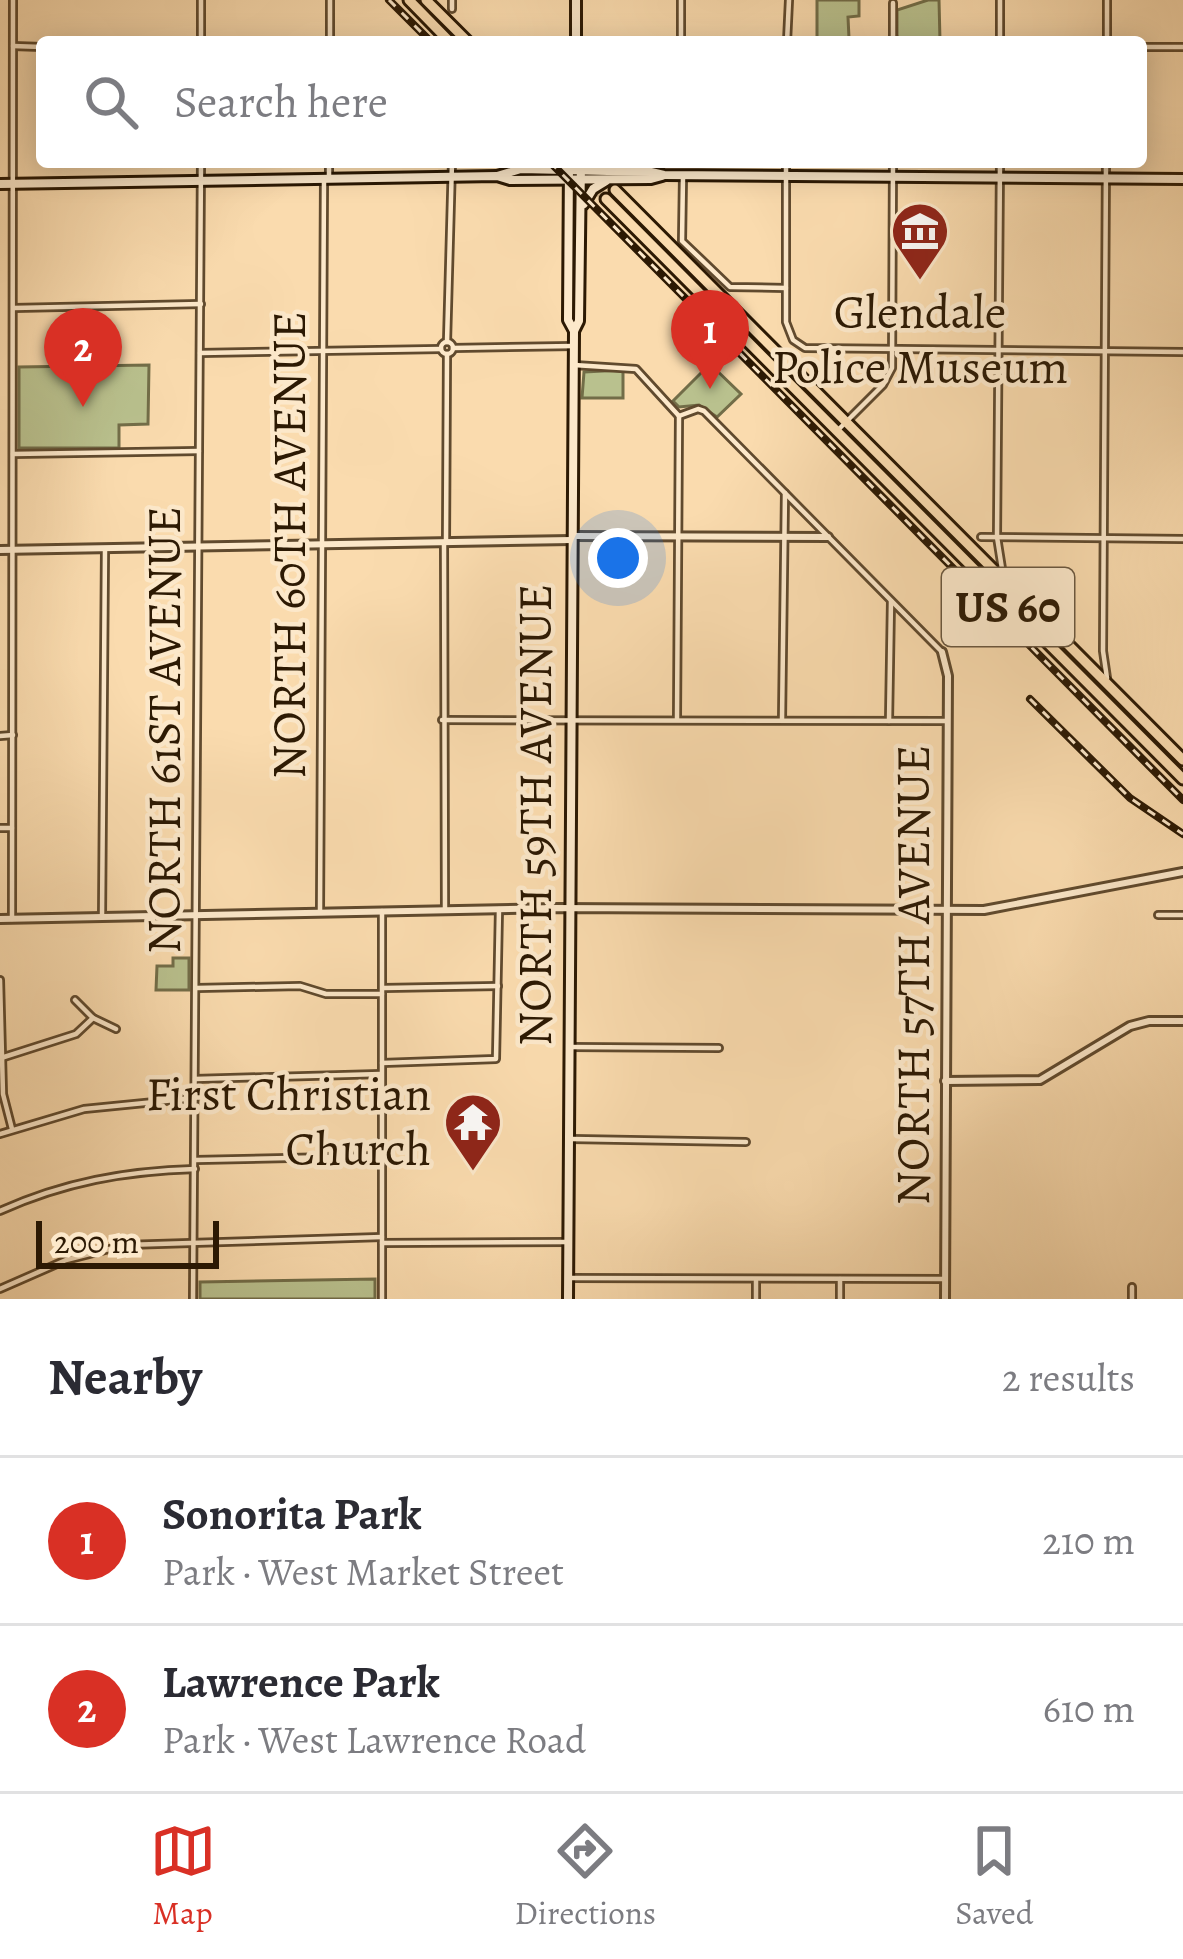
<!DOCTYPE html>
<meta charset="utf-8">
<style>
body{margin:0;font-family:Alegreya,serif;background:#f7f7f7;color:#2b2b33}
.scale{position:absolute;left:36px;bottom:30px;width:183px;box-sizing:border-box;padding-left:12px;border:6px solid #2c1903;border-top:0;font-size:33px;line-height:42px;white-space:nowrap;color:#2c1903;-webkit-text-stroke:9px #fce8ca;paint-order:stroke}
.you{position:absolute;left:618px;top:558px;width:42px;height:42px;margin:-30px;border:9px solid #fff;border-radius:50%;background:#1a73e8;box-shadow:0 0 0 18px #1a73e833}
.badge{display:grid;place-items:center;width:78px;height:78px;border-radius:50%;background:#d93025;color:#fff;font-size:39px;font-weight:700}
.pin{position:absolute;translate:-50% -99px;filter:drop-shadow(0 3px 6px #0008)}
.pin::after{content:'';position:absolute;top:63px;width:42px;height:36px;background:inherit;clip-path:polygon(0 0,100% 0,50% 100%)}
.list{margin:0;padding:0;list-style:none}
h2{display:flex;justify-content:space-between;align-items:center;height:156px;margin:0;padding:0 48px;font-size:51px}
h2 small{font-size:39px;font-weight:400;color:#7c7c81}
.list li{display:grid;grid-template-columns:78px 1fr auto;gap:36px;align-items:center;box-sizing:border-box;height:168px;padding:0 48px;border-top:3px solid #e1e1e2}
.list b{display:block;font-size:45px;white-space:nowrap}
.list p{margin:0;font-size:39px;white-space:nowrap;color:#7c7c81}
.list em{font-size:39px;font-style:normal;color:#7c7c81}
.icon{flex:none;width:66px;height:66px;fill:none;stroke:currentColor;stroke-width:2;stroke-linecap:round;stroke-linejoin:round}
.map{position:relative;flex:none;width:1183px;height:1299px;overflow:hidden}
.search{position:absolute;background:#fff;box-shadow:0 6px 30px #0003;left:36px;right:36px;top:36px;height:132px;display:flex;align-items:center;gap:30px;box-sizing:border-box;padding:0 42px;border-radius:12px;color:#7c7c81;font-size:45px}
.sheet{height:492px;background:#fff}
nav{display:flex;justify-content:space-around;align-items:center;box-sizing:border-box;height:168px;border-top:3px solid #e1e1e2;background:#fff;font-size:33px;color:#7c7c81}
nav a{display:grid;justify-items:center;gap:6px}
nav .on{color:#d93025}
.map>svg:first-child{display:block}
.green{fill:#b9c18e;stroke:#726d48;stroke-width:3}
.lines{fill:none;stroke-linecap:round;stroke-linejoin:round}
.trunk-tunnel{stroke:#d1b48c;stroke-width:9;stroke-dasharray:9 4.5;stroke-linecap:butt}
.minor-casing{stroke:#604a2e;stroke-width:10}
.tertiary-casing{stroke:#604a2e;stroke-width:12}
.secondary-casing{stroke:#2c1903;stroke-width:14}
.trunk-casing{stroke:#2c1903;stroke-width:15}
.minor{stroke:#fce8ca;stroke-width:4.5}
.tertiary{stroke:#fce8ca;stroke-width:6}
.secondary{stroke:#fce8ca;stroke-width:8}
.trunk{stroke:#fadbae;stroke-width:9}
.rail-casing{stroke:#2c1903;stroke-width:8}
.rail{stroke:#fce8ca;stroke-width:3;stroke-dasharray:9;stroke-linecap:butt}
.labels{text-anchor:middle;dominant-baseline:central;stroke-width:9;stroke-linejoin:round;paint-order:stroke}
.shield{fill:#fce8ca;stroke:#6a573f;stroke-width:3}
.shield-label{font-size:45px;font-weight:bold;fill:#2c1903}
.poi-label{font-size:48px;fill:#2c1903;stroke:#fce8ca}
.street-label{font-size:48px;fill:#2c1903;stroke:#fce8ca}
</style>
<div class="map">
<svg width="1183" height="1299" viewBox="0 0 1183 1299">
<rect width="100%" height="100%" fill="#fadbae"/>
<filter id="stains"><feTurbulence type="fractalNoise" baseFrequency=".00167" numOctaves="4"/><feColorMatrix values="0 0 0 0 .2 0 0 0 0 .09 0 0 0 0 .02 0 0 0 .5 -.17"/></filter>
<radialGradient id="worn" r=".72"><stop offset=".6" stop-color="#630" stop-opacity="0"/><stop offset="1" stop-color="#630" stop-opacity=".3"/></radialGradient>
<g class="green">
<path d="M817,0h42v16l-11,1 1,21h-32z"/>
<path d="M928,0h11l1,41 -37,1 -6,-6v-26z"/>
<path d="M710,364l31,30 -24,23 -18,-12 -20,2 -6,-6z"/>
<path d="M149,365l-1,59 -29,1v23h-100v-81z"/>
<path d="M623,370v28h-41l2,-26z"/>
<path d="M173,958h16v32h-33l1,-24h16z"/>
<path d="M375,1279v20h-175v-17z"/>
</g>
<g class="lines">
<g class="trunk-tunnel">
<path d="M570,162l36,37"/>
<path d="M587,162l28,28"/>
</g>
<defs>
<g id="minor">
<path d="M201,0v42"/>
<path d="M681,0v42"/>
<path d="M1000,0v42"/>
<path d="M893,3v39"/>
<path d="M452,9v-9"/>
<path d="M330,42v-42"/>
<path d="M787,42l2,-42"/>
<path d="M1107,42v-42"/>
<path d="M13,46l29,1"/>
<path d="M1141,47h42"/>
<path d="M329,162v16"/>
<path d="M786,162v160l7,18 12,8 378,4"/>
<path d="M1000,162l-3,375 6,38"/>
<path d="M1106,162l-3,489 4,27"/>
<path d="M683,177l-1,64 48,46 56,1"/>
<path d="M14,308l187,-4"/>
<circle cx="447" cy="348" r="6"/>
<path d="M447,342l5,-180"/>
<path d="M453,348l121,-2"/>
<path d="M200,353l241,-4"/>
<path d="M574,365l62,4 43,47"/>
<path d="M679,416l19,-7 6,2 238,241"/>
<path d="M837,431l46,-46 9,-17 1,-206"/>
<path d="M13,454l186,-3"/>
<path d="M981,537l202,2"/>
<path d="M446,542l1,-188"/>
<path d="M444,543l1,366"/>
<path d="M677,719l2,-303"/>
<path d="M442,720l505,1"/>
<path d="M782,720l3,-227"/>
<path d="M889,721l2,-120"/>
<path d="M0,736l13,-1"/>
<path d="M0,828h12"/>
<path d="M320,912l4,-732"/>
<path d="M1158,915h25"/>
<path d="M102,917l3,-367"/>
<path d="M12,919l1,-919"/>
<path d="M0,980l3,114 9,35"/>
<path d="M197,988l103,-2 26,8h56"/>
<path d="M384,988l114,-2"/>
<path d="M75,1000l18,18 23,11"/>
<path d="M569,1047l150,1"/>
<path d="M1,1058l75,-24 17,-16"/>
<path d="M382,1063l114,-4 3,-150"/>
<path d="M195,1079l186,-5"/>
<path d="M0,1134l84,-25 111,-11"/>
<path d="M572,1139l174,3"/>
<path d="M196,1160l186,-4"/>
<path d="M0,1211c64,-29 126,-40 195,-42"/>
<path d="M382,1243l186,-1"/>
<path d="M568,1278l377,1"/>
<path d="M756,1281v18"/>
<path d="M0,1289l66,-29 59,-15 257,-8"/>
<path d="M193,1299l8,-1137"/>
<path d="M382,1299v-388"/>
<path d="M840,1299v-20"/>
<path d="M1132,1299v-12"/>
</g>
<g id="tertiary">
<path d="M574,536l254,1"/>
<path d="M0,550l572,-10"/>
<path d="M942,652l6,24 -3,623"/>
<path d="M0,919l556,-11 428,2 199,-38"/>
<path d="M945,1081l95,-1 90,-54 19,-5h34"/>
</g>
<g id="secondary">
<path d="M576,0v42"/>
<path d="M569,162l-1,158 6,11"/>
<path d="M497,176l24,-7 130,3 13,3 519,4"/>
<path d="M0,184l497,-8 13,4 141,-1 11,-3"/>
<path d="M584,204l9,-15 13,-8"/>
<path d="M568,1299l6,-968 5,-10 2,-159"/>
</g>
<g id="trunk">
<path d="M409,0l41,42"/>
<path d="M426,0l42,42"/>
<path d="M615,190l568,570"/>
<path d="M606,199l577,580"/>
</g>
</defs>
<use href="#minor" class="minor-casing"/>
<use href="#tertiary" class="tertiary-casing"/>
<use href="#secondary" class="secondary-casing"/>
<use href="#trunk" class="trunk-casing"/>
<use href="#minor" class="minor"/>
<use href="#tertiary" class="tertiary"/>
<use href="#secondary" class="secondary"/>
<use href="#trunk" class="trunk"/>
<defs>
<g id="rail">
<path d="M389,0l42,42"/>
<path d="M550,162l633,638"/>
<path d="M1030,699l100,99 53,36"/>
</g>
</defs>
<use href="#rail" class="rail-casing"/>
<use href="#rail" class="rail"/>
</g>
<defs>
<symbol id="museum-pin" viewBox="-11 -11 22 30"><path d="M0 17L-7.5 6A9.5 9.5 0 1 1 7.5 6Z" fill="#8f2418" stroke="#fce8ca"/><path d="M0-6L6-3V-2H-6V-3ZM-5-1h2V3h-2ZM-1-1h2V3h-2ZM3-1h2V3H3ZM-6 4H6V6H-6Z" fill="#fff"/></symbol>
<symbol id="temple-pin" viewBox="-11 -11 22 30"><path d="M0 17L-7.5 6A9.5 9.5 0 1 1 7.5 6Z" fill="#8f2418" stroke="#fce8ca"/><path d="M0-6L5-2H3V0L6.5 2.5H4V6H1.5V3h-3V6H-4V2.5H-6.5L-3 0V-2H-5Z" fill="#fff"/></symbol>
</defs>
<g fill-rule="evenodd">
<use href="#museum-pin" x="887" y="198" width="66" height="90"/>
<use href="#temple-pin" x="440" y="1089" width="66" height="90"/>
</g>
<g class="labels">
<rect class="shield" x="942" y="568" width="132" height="78" rx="9"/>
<g class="shield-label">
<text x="1008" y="607">US 60</text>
</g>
<g class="poi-label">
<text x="920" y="312">Glendale<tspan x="920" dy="55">Police Museum</tspan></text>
<text x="431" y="1094" text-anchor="end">First Christian<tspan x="431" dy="55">Church</tspan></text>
</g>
<g class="street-label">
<text transform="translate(289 545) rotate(-90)">NORTH 60TH AVENUE</text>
<text transform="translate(164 730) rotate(-90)">NORTH 61ST AVENUE</text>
<text transform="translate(535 815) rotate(-90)">NORTH 59TH AVENUE</text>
<text transform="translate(913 975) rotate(-90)">NORTH 57TH AVENUE</text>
</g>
</g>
<rect width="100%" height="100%" filter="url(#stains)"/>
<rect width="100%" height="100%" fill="url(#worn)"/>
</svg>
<div class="scale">200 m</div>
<div class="you"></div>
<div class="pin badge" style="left:710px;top:389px">1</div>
<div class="pin badge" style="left:83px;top:407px">2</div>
<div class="search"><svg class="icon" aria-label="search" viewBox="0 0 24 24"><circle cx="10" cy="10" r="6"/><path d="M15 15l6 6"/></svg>Search here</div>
</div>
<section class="sheet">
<h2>Nearby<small>2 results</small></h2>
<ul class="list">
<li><span class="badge">1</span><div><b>Sonorita Park</b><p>Park · West Market Street</p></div><em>210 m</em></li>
<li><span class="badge">2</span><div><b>Lawrence Park</b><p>Park · West Lawrence Road</p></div><em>610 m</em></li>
</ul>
</section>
<nav>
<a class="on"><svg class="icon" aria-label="map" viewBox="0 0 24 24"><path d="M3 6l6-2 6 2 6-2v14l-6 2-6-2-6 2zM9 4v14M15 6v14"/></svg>Map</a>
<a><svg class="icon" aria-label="directions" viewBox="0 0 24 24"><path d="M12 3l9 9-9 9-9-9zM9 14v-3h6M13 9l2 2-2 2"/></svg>Directions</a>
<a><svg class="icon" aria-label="saved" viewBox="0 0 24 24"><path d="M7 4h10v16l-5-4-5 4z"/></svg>Saved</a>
</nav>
